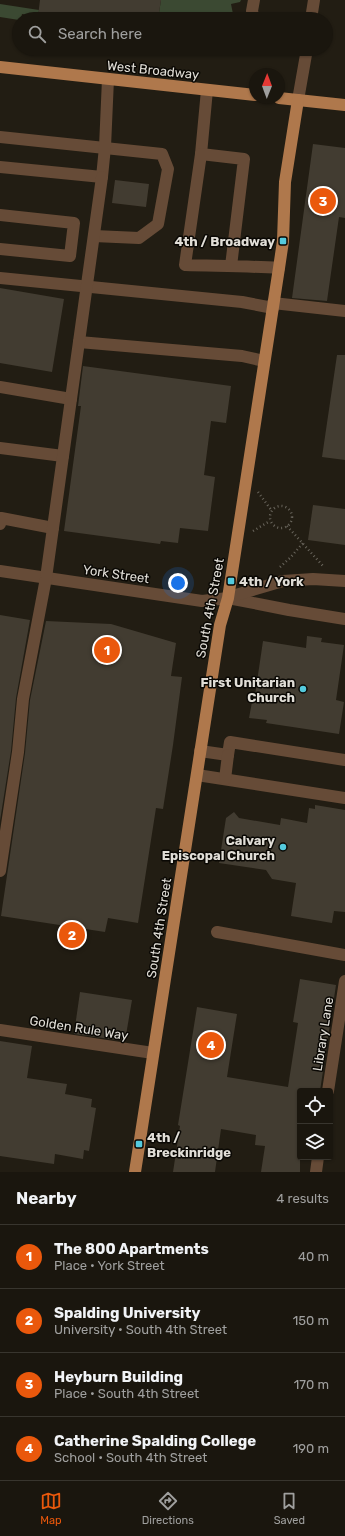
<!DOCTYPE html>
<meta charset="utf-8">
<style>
body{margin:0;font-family:Rubik,sans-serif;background:#27231c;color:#f1f3f6}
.controls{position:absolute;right:12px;bottom:12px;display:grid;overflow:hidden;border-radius:4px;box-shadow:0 1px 3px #0004}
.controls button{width:36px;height:36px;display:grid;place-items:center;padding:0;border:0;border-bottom:1px solid #38352e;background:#1a160e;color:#f1f3f6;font:20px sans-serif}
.compass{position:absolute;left:249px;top:68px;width:36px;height:36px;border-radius:50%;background:#1a160e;box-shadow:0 1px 3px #0004;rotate:1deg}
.you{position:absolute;left:178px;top:583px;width:14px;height:14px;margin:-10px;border:3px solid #fff;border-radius:50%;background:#1a73e8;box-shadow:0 0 0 6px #1a73e833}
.badge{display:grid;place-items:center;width:26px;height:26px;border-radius:50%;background:#ea580c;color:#fff;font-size:13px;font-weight:700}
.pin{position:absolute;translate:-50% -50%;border:2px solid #fff;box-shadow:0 1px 4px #0006}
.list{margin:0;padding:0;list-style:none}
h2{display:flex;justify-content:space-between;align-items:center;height:52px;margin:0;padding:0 16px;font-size:17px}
h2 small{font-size:13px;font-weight:400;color:#9f9f9e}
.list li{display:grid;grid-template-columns:26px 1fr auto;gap:12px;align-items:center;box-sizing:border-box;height:64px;padding:0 16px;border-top:1px solid #38352e}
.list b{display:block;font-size:15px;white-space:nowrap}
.list p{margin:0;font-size:13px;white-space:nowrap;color:#9f9f9e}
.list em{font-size:13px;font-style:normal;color:#9f9f9e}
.icon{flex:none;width:22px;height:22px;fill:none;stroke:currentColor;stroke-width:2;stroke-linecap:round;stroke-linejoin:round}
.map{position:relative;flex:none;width:345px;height:1172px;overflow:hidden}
.search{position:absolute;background:#1a160e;box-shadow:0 1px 3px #0004;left:12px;right:12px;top:12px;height:44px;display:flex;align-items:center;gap:10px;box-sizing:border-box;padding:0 14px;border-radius:22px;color:#9f9f9e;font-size:15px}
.sheet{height:308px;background:#1a160e}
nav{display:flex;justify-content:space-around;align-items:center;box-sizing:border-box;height:56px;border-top:1px solid #38352e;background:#1a160e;font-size:11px;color:#9f9f9e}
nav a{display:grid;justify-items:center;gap:2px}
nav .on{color:#ea580c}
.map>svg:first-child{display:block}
.green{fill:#3b4932}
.building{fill:#423c31}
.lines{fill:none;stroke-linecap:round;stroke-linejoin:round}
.path{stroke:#6a665d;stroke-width:2.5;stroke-dasharray:1 3;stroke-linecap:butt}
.minor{stroke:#664b37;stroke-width:12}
.major{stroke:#af784c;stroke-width:12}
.poi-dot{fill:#54cadd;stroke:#0a0804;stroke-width:1.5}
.labels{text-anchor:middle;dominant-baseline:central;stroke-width:3;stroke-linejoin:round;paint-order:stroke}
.street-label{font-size:13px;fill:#e1ded7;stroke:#0a0804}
.poi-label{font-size:13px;font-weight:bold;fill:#e1ded7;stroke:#0a0804;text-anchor:end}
</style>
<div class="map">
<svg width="345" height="1172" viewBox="0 0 345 1172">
<rect width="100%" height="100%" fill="#221d13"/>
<g class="green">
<path d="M161,0h80l-1,2 -9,2 3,15h-76z"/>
<path d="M0,4l39,6 -1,6 -16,-2 -1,5 -2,1 -19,-3z"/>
</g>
<g class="building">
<path d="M40,0h121l-3,19h-100l-20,-3z"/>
<path d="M313,144l32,4v70l-6,-1 -12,84 -35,-3z"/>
<path d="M115,180l34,4 -3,23 -34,-4z"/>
<path d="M0,288l64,11 -12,73 -52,-9z"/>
<path d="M337,355h8v105l-23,-3z"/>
<path d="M83,366l148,20 -5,37 -15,-2 -7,54 11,2 -7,54 -28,-3 -2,15 -17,-2 -1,3 -96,-13 17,-125h-3z"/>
<path d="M313,505l32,4v36l-37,-5z"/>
<path d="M0,615l30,5 -14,78 -5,53 -11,70z"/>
<path d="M46,621l65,3 65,19 -5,33 11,1 -9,68 -10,64 -7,-1 -18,115 -30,-5 -3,14 -104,-16 24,-163 5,-53z"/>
<path d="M307,636l15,2 -1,4 23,3 -8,55 8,2 -5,32 -73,-11 1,-3 -18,-2 3,-16h2l9,-61 43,7z"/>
<path d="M315,805l30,5v102l-11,-1 -2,12 -41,-7 5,-33 -24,-4 -6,-9 -47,-7 7,-45 8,-6 5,6 41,7 1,-7 26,5 2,-15 6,1z"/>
<path d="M300,979l36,6 -16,106h-20v81h-39l4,-26 -10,-1 1,-10 -35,-6 -6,43h-42l7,-46 -2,-1 19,-118 40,7 -10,63 61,10 10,-64 -5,-1z"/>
<path d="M80,992l52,8 -7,41 -51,-7z"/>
<path d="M0,1041l32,5 -5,32 40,6 -2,10 27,5 -1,8 5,1 -7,43 -5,-1 -1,9 -28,-5 -1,10 -54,-8z"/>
</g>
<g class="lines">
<g class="path">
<path d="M258,492l14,19"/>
<circle cx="281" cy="517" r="11"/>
<path d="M287,526l36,40"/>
<path d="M253,531l17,-10"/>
<path d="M280,567l10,-9 13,-15"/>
</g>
<g class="minor">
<path d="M254,0l-2,11 2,8"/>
<path d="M311,19l3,-19"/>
<path d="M298,100l9,-51"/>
<path d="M0,137l162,17 6,15 -10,55 -19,14 -45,-2"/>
<path d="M201,154l6,-64"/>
<path d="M0,167l102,10 3,-30 3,-68"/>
<path d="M0,215l74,8 -4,33 -70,-7"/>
<path d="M231,266l13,-107 -43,-5 -16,111c31,1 62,1 94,3"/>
<path d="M0,278l242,24 31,6"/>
<path d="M273,303l72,8"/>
<path d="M79,342l163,14 22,5"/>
<path d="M0,387l71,12"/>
<path d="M0,448l63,8"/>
<path d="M0,524l1,-6 52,10"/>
<path d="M0,571l202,30 26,-3 61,12 56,9"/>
<path d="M229,597l54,-16 30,-2 32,2"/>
<path d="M200,751l28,4 2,-13 115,18"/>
<path d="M197,775l148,23"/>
<path d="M225,779l3,-24"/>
<path d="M0,871l18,-119 5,-53 23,-121 56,-401"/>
<path d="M217,932l128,23"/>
<path d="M0,1030l153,23"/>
<path d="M328,1091l17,-110"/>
<path d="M316,1172l2,-15"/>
</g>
<g class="major">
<path d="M0,67l255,28"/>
<path d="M279,98l66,7"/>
<path d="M135,1172l85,-547 8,-27 51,-330 4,-27 2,-59 13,-82"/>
</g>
</g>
<g class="poi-dot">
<rect x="279" y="237" width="8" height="8" rx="2"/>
<rect x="227" y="577" width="8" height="8" rx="2"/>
<circle cx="303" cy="689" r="4"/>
<circle cx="283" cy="847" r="4"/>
<rect x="135" y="1140" width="8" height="8" rx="2"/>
</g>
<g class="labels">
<g class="street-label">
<text transform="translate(153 70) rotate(6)">West Broadway</text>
<text transform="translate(116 574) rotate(8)">York Street</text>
<text transform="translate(210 608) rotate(-79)">South 4th Street</text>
<text transform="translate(159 928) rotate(-81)">South 4th Street</text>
<text transform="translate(79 1028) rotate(9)">Golden Rule Way</text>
<text transform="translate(323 1034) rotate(-81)">Library Lane</text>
</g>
<g class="poi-label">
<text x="275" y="241">4th / Broadway</text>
<text x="239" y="581" text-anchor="start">4th / York</text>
<text x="295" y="682">First Unitarian<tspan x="295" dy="15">Church</tspan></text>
<text x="275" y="840">Calvary<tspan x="275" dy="15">Episcopal Church</tspan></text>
<text x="147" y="1137" text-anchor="start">4th /<tspan x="147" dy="15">Breckinridge</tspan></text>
</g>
</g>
</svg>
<div class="controls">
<button><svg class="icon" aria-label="locate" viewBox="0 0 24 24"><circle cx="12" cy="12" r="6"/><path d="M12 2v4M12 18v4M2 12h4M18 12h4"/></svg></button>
<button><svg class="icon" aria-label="layers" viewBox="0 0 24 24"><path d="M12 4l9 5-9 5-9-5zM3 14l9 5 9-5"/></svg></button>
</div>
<svg class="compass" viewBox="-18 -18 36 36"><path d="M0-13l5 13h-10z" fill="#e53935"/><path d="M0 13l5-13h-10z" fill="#9f9f9e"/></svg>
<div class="you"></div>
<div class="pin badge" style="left:107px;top:650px">1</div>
<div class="pin badge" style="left:72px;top:935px">2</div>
<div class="pin badge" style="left:323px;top:201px">3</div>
<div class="pin badge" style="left:211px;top:1045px">4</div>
<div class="search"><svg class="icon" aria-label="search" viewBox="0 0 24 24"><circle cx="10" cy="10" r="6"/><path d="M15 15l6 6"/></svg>Search here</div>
</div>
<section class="sheet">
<h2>Nearby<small>4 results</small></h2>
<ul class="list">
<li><span class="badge">1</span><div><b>The 800 Apartments</b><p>Place · York Street</p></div><em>40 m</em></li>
<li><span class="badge">2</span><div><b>Spalding University</b><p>University · South 4th Street</p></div><em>150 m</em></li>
<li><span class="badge">3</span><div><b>Heyburn Building</b><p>Place · South 4th Street</p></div><em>170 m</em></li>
<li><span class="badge">4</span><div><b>Catherine Spalding College</b><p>School · South 4th Street</p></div><em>190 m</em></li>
</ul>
</section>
<nav>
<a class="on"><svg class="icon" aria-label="map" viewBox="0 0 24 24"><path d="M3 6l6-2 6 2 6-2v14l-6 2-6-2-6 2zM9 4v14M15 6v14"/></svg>Map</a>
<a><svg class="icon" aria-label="directions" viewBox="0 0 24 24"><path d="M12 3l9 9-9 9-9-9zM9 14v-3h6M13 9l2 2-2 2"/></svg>Directions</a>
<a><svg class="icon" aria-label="saved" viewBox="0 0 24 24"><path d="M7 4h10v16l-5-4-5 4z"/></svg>Saved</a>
</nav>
